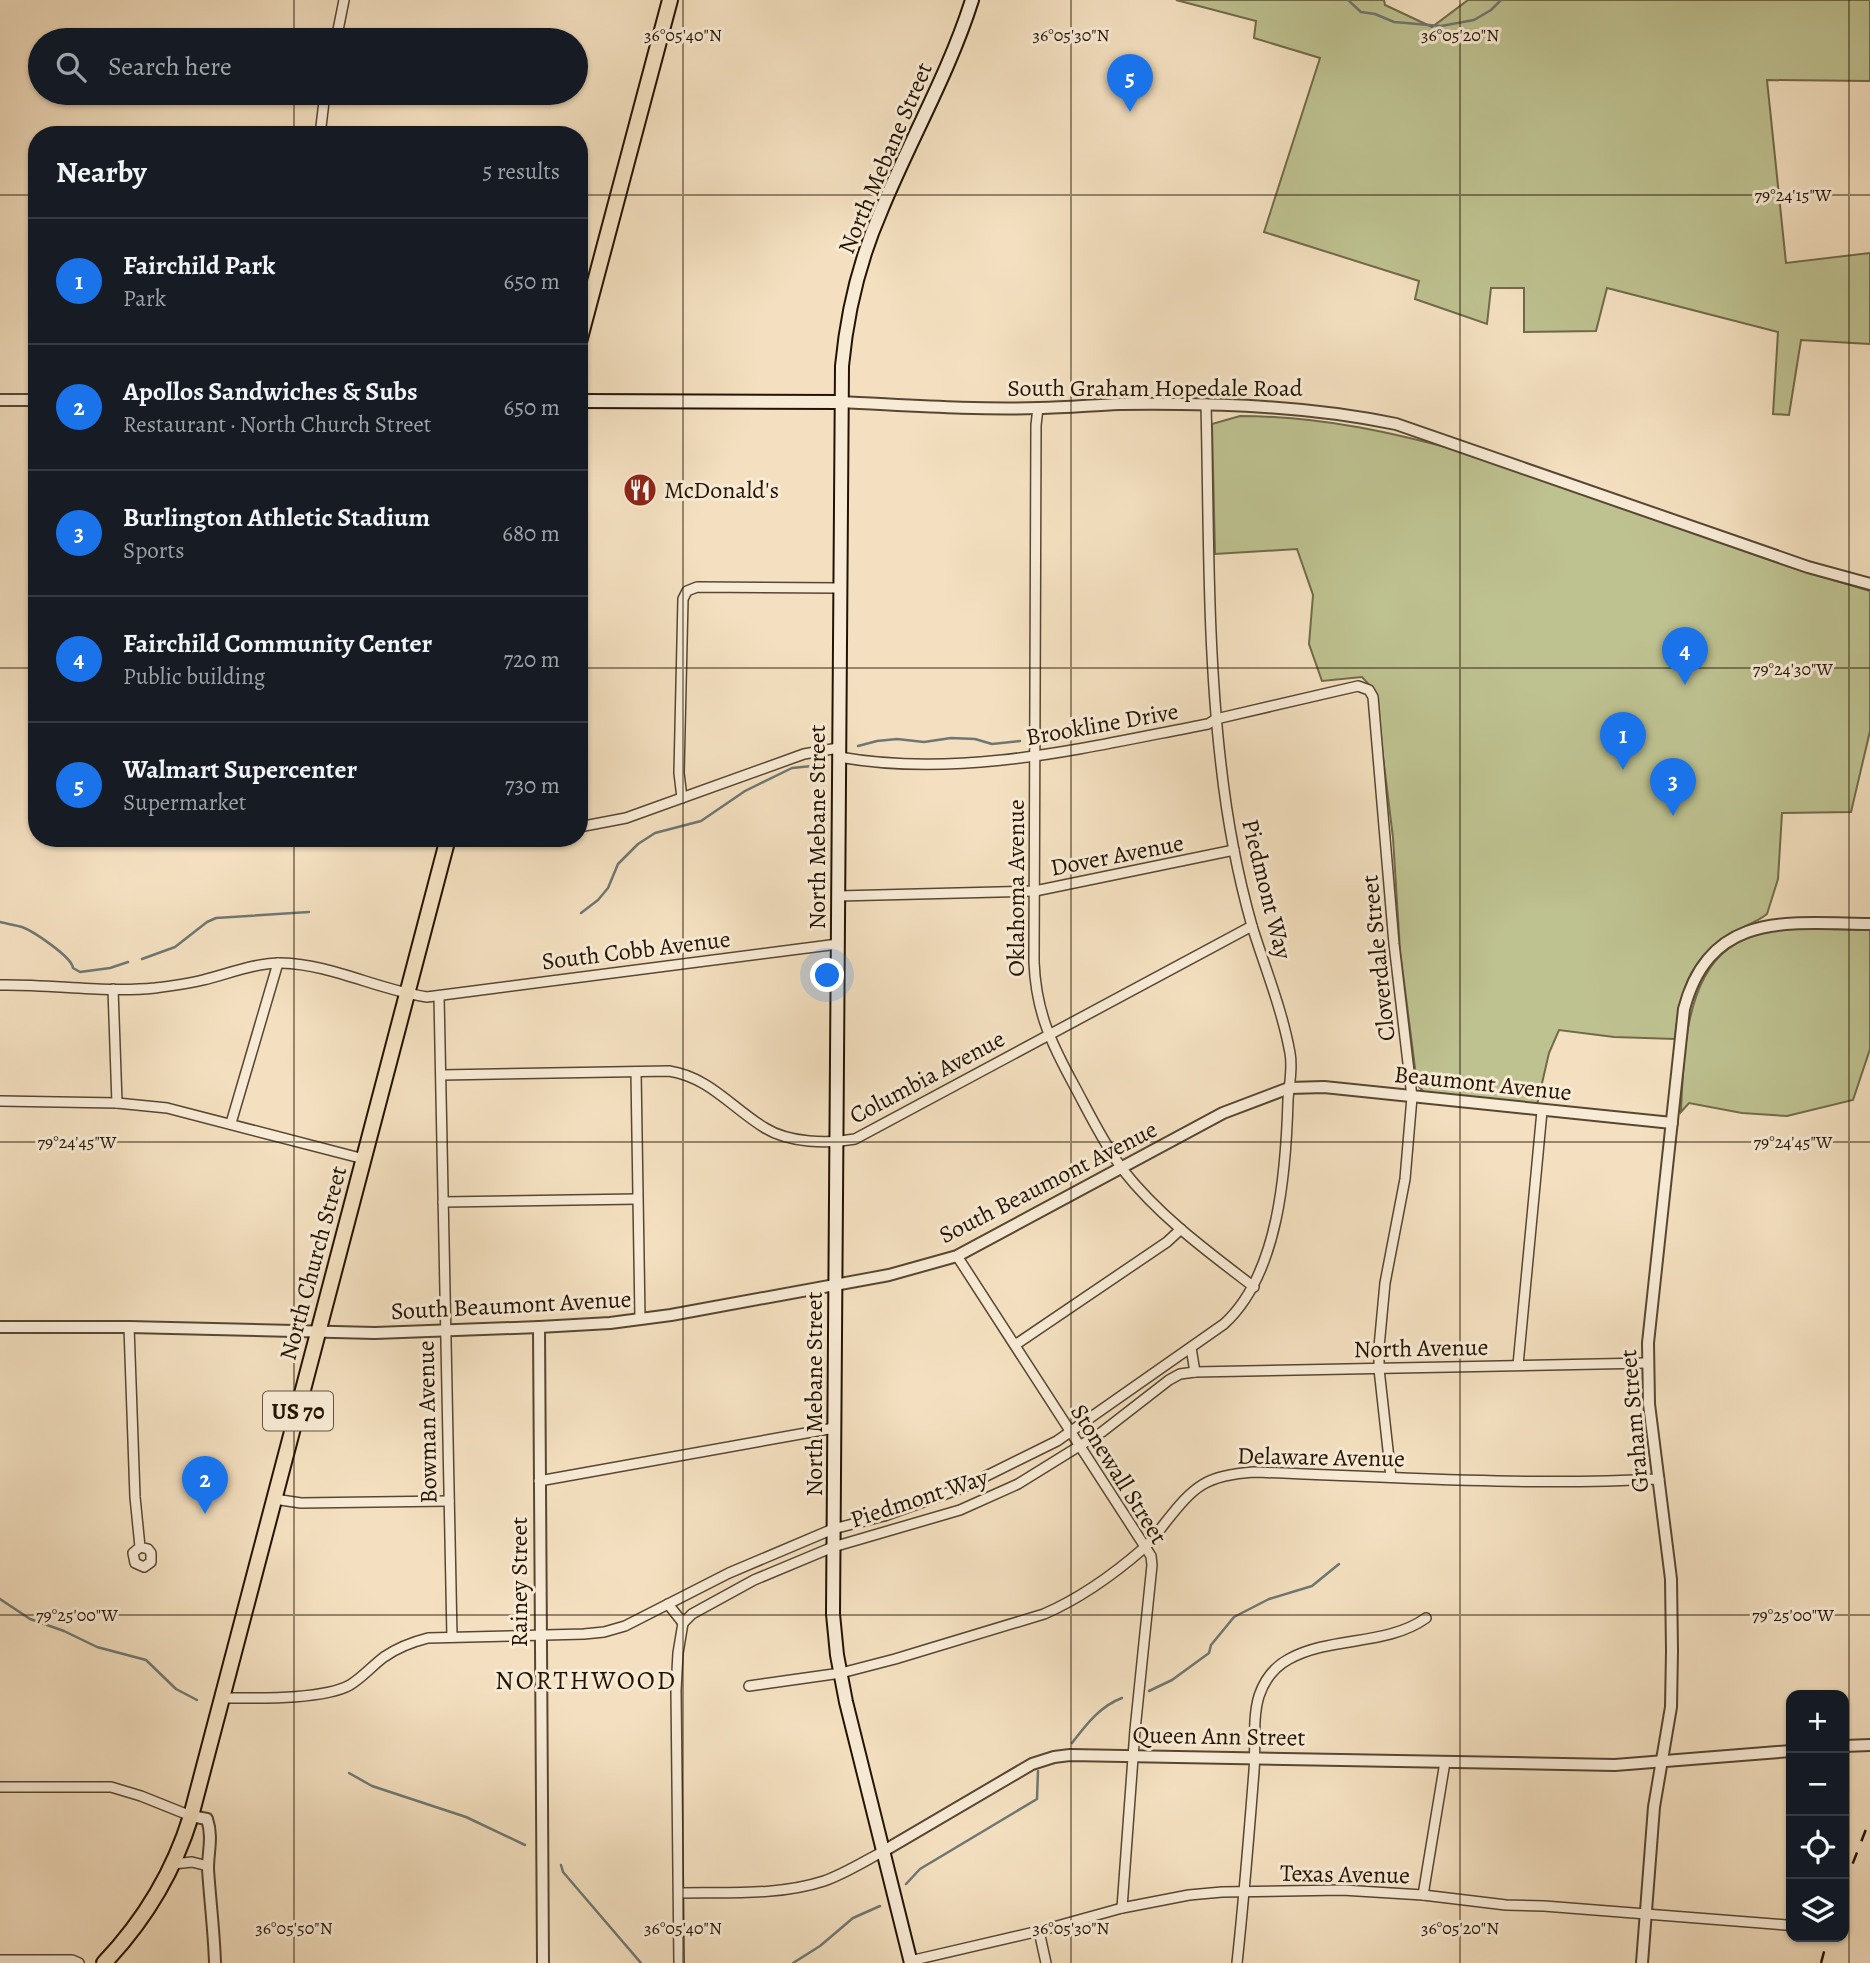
<!DOCTYPE html>
<meta charset="utf-8">
<style>
body{margin:0;font-family:Alegreya,serif;background:#242831;color:#f1f3f6}
.controls{position:absolute;right:21px;bottom:21px;display:grid;overflow:hidden;border-radius:14px;box-shadow:0 2px 5px #0004}
.controls button{width:63px;height:63px;display:grid;place-items:center;padding:0;border:0;border-bottom:2px solid #363941;background:#171b24;color:#f1f3f6;font:35px sans-serif}
.you{position:absolute;left:828px;top:976px;width:24px;height:24px;margin:-18px;border:5px solid #fff;border-radius:50%;background:#1a73e8;box-shadow:0 0 0 10px #1a73e833}
.badge{display:grid;place-items:center;width:46px;height:46px;border-radius:50%;background:#1a73e8;color:#fff;font-size:23px;font-weight:700}
.pin{position:absolute;translate:-50% -58px;filter:drop-shadow(0 2px 4px #0008)}
.pin::after{content:'';position:absolute;top:37px;width:24px;height:21px;background:inherit;clip-path:polygon(0 0,100% 0,50% 100%)}
.list{margin:0;padding:0;list-style:none}
h2{display:flex;justify-content:space-between;align-items:center;height:91px;margin:0;padding:0 28px;font-size:30px}
h2 small{font-size:23px;font-weight:400;color:#9ea1a6}
.list li{display:grid;grid-template-columns:46px 1fr auto;gap:21px;align-items:center;box-sizing:border-box;height:126px;padding:0 28px;border-top:2px solid #363941}
.list b{display:block;font-size:26px;white-space:nowrap}
.list p{margin:0;font-size:23px;white-space:nowrap;color:#9ea1a6}
.list em{font-size:23px;font-style:normal;color:#9ea1a6}
.icon{flex:none;width:38px;height:38px;fill:none;stroke:currentColor;stroke-width:2;stroke-linecap:round;stroke-linejoin:round}
.map{position:relative;flex:none;width:1870px;height:1963px;overflow:hidden}
.search{position:absolute;background:#171b24;box-shadow:0 2px 5px #0004;left:28px;top:28px;width:560px;height:77px;display:flex;align-items:center;gap:18px;box-sizing:border-box;padding:0 24px;border-radius:38px;color:#9ea1a6;font-size:26px}
.panel{position:absolute;background:#171b24;box-shadow:0 2px 5px #0004;left:28px;top:126px;width:560px;height:721px;border-radius:28px}
.map>svg:first-child{display:block}
.green{fill:#bec190;stroke:#706a49;stroke-width:2}
.lines{fill:none;stroke-linecap:round;stroke-linejoin:round}
.stream{stroke:#6e7772;stroke-width:2.5}
.minor-casing{stroke:#574632;stroke-width:12}
.tertiary-casing{stroke:#574632;stroke-width:14}
.secondary-casing{stroke:#231302;stroke-width:16}
.primary-casing{stroke:#231302;stroke-width:18}
.minor{stroke:#f8ebd6;stroke-width:9}
.tertiary{stroke:#f8ebd6;stroke-width:10}
.secondary{stroke:#f8ebd6;stroke-width:12}
.primary{stroke:#f4e0c0;stroke-width:14}
.rail{stroke:#231302;stroke-width:2.5;stroke-dasharray:12 12;stroke-linecap:butt}
.ticks{fill:none;stroke:#231302;stroke-width:2;stroke-opacity:0.45}
.labels{text-anchor:middle;dominant-baseline:central;stroke-width:6;stroke-linejoin:round;paint-order:stroke}
.shield{fill:#f8ebd6;stroke:#635442;stroke-width:2}
.shield-label{font-size:23px;font-weight:bold;fill:#231302}
.street-label{font-size:24px;fill:#231302;stroke:#f8ebd6}
.poi-label{font-size:24px;fill:#231302;stroke:#f8ebd6;text-anchor:start}
.neighbourhood-label{font-size:26px;letter-spacing:2px;fill:#231302;stroke:#f8ebd6}
.ticks-label{font-size:18px;text-anchor:middle;fill:#231302;stroke:#f8ebd6;stroke-width:6;stroke-linejoin:round;paint-order:stroke}
</style>
<div class="map">
<svg width="1870" height="1963" viewBox="0 0 1870 1963">
<rect width="100%" height="100%" fill="#f4e0c0"/>
<filter id="stains"><feTurbulence type="fractalNoise" baseFrequency=".00286" numOctaves="4"/><feColorMatrix values="0 0 0 0 .2 0 0 0 0 .09 0 0 0 0 .02 0 0 0 .5 -.17"/></filter>
<radialGradient id="worn" r=".72"><stop offset=".6" stop-color="#630" stop-opacity="0"/><stop offset="1" stop-color="#630" stop-opacity=".3"/></radialGradient>
<g class="green">
<path d="M1176,0h208l1,5 47,22 36,-27h402v81l-103,-1 19,183 84,-10v91l-69,-4 -12,75 -16,-1 5,-82 -171,-44 -11,43 -72,1v-44h-33l-4,36 -72,-25 4,-18 -155,-49 56,-174 -66,-20 2,-17z"/>
<path d="M1240,416c82,0 156,17 235,39l312,111 83,25v140l-19,81 -69,1 -4,66 -11,35c-11,9 -26,13 -39,21 -40,25 -49,60 -53,104l-61,-2 -55,-7 -10,23 -12,52 -111,-10 -9,-11 -17,-134 -7,-112 -18,-147 -13,-14 -40,4 -13,-37 4,-49 -16,-46 -82,5 -3,-130z"/>
<path d="M1783,928l87,2v119l-17,51 -66,16 -45,-3 -53,-10 -8,9c2,-50 3,-130 47,-163 16,-12 36,-17 55,-21z"/>
</g>
<g class="lines">
<g class="stream">
<path d="M1348,0l13,12 14,2 19,8 47,4 33,-6 17,-10 10,-10"/>
<path d="M1047,734l24,-2"/>
<path d="M858,746l19,-5 20,-2 27,3 27,-4 24,1 17,5 28,-3"/>
<path d="M581,913l17,-13 10,-12 10,-24 20,-20 17,-11 46,-12 44,-30 47,-23 30,-3"/>
<path d="M0,922c7,2 15,3 22,5 11,4 50,30 51,41l7,4 30,-4 18,-6"/>
<path d="M142,959l33,-12 32,-25 9,-4 93,-6"/>
<path d="M0,1599l30,20 34,12 33,16 49,13 30,29 21,11"/>
<path d="M1149,1691l23,-11 37,-27 2,-8 23,-28 35,-18 43,-13 27,-22"/>
<path d="M1072,1743c14,-18 28,-37 50,-45"/>
<path d="M349,1773l23,13 94,31 59,28"/>
<path d="M561,1865l2,7 78,91"/>
<path d="M906,1884l14,-15 117,-70 1,-28"/>
<path d="M793,1963l27,-17 33,-28 27,-12"/>
</g>
<defs>
<g id="minor">
<path d="M336,40l8,-40"/>
<path d="M320,135l5,-42"/>
<path d="M1038,408l-2,17 -2,537c2,50 17,81 41,125 15,28 29,57 48,83 36,46 84,81 131,117"/>
<path d="M839,757c123,22 248,-10 369,-33l8,-5 142,-33 11,4 4,7 21,247 18,153 -7,82 -20,104 -6,64v22l12,108"/>
<path d="M682,798l-3,-25 4,-174 4,-8 10,-4 142,1"/>
<path d="M579,827l47,-9 178,-64 34,-6"/>
<path d="M838,896l197,-5 199,-41"/>
<path d="M0,985c52,-1 104,8 155,3 16,-2 32,-4 48,-8 25,-6 51,-17 78,-17 50,1 97,27 146,34l411,-53"/>
<path d="M113,989l4,114"/>
<path d="M439,996l13,641"/>
<path d="M636,1072l4,247"/>
<path d="M442,1075l227,-4c40,6 63,37 96,57 24,15 63,16 90,11l397,-213"/>
<path d="M0,1101l117,2 50,5 197,51"/>
<path d="M231,1123l47,-160"/>
<path d="M443,1202l194,-3"/>
<path d="M957,1256l194,300 1,9 -17,165 -13,178"/>
<path d="M129,1327l6,170 5,50 -7,6 2,10 9,4 7,-5v-9l-3,-4 -8,-2"/>
<path d="M1015,1345l152,-103 14,-13"/>
<path d="M1191,1348l4,24"/>
<path d="M1518,1365l24,-254"/>
<path d="M539,1481l295,-53"/>
<path d="M274,1499l27,4 148,-2"/>
<path d="M668,1604l15,19"/>
<path d="M683,1623l9,-9 62,-34 79,-33 127,-37 58,-26 84,-52 67,-52 11,-6 15,-2 452,-9"/>
<path d="M749,1686l92,-13 54,-14 149,-45c37,-16 69,-39 100,-66 8,-7 14,-16 21,-25 29,-37 41,-48 89,-51 135,5 270,14 405,7"/>
<path d="M222,1698c33,0 101,2 128,-13 13,-8 22,-19 34,-28 13,-9 28,-15 44,-19l156,-4 20,-2 21,-6 104,-53 104,-44 51,-13 78,-28 95,-47 167,-117c55,-50 62,-153 64,-224 1,-16 5,-31 2,-47 -8,-44 -25,-85 -38,-127 -15,-53 -25,-107 -31,-161 -14,-119 -12,-241 -15,-361"/>
<path d="M0,1787h111l30,9 50,20"/>
<path d="M173,1864l19,-2 16,4"/>
<path d="M679,1893c47,-1 99,3 145,-12 20,-7 39,-19 58,-29"/>
<path d="M1423,1895l22,-133"/>
<path d="M1039,1931l7,32"/>
<path d="M0,1960h72l7,3"/>
<path d="M910,1961l129,-30 83,-23 67,-13 33,-3 120,-2 81,5 83,10 38,1 242,19"/>
<path d="M679,1963l-3,-273 2,-37 5,-30"/>
<path d="M1237,1963c7,-64 12,-128 17,-192 2,-24 -2,-52 5,-75 5,-15 15,-29 30,-37 42,-23 98,-13 137,-41"/>
</g>
<g id="tertiary">
<path d="M0,400h37"/>
<path d="M841,402c66,3 132,8 198,6 27,0 53,-3 80,-4 93,-1 185,1 277,20l412,143 62,17"/>
<path d="M0,1327h129l246,6 164,-6 71,-4 61,-8 218,-40 68,-19 266,-143 66,-25 35,-1 348,36"/>
<path d="M539,1327l4,636"/>
<path d="M1844,1746l26,-1"/>
<path d="M191,1816l16,3c6,18 1,32 1,50 2,31 6,62 7,94"/>
<path d="M882,1852l150,-88 22,-7 16,-2 545,10 176,-14"/>
<path d="M1642,1963l12,-156 17,-100 1,-56 -1,-72 -22,-175 -1,-61 36,-334c26,-99 105,-86 186,-85"/>
</g>
<g id="secondary">
<path d="M579,401l262,1"/>
<path d="M911,1963l-65,-261 -9,-47 -4,-41 9,-1248c5,-53 18,-107 39,-155 29,-71 68,-138 91,-211"/>
</g>
<g id="primary">
<path d="M579,342l91,-342"/>
<path d="M104,1963c40,-42 70,-92 87,-147l257,-978"/>
</g>
</defs>
<use href="#minor" class="minor-casing"/>
<use href="#tertiary" class="tertiary-casing"/>
<use href="#secondary" class="secondary-casing"/>
<use href="#primary" class="primary-casing"/>
<use href="#minor" class="minor"/>
<use href="#tertiary" class="tertiary"/>
<use href="#secondary" class="secondary"/>
<use href="#primary" class="primary"/>
<g class="rail">
<path d="M1844,1886l26,-67"/>
<path d="M1821,1963l7,-26"/>
</g>
</g>
<path class="ticks" d="M294,0v40M683,0v1963M1071,0v1963M1460,0v1963M1849,0v1963M294,93v42M0,195h37M579,195h1291M0,668h37M579,668h1291M294,838v1125M0,1142h1870M0,1615h1870"/>
<defs>
<symbol id="restaurant-disc" viewBox="-11 -11 22 22"><circle r="9.5" fill="#8f2418" stroke="#f8ebd6"/><path d="M-5-6h1v4h1v-4h1v4h1v-4h1v5L-1.5 .5V6h-2V.5L-5-1ZM5-6V6H3V1.5H1.5Q1.5-4 5-6Z" fill="#fff"/></symbol>
</defs>
<g fill-rule="evenodd">
<use href="#restaurant-disc" x="621" y="471" width="38" height="38"/>
</g>
<g class="labels">
<rect class="shield" x="263" y="1391.5" width="70" height="39" rx="5"/>
<g class="shield-label">
<text x="298" y="1411">US 70</text>
</g>
<g class="street-label">
<text transform="translate(885 158) rotate(-67)">North Mebane Street</text>
<text x="1155" y="388">South Graham Hopedale Road</text>
<text transform="translate(1102 724) rotate(-10)">Brookline Drive</text>
<text transform="translate(817 827) rotate(-90)">North Mebane Street</text>
<text transform="translate(1117 855) rotate(-11)">Dover Avenue</text>
<text transform="translate(1016 888) rotate(-90)">Oklahoma Avenue</text>
<text transform="translate(1267 889) rotate(76)">Piedmont Way</text>
<text transform="translate(636 950) rotate(-7)">South Cobb Avenue</text>
<text transform="translate(1378 958) rotate(-96)">Cloverdale Street</text>
<text transform="translate(927 1077) rotate(-28)">Columbia Avenue</text>
<text transform="translate(1483 1083) rotate(6)">Beaumont Avenue</text>
<text transform="translate(1048 1182) rotate(-27)">South Beaumont Avenue</text>
<text transform="translate(313 1263) rotate(-75)">North Church Street</text>
<text transform="translate(511 1305) rotate(-3)">South Beaumont Avenue</text>
<text transform="translate(1421 1348) rotate(-1)">North Avenue</text>
<text transform="translate(814 1394) rotate(-90)">North Mebane Street</text>
<text transform="translate(1634 1421) rotate(-95)">Graham Street</text>
<text transform="translate(427 1422) rotate(-91)">Bowman Avenue</text>
<text transform="translate(1321 1457) rotate(1)">Delaware Avenue</text>
<text transform="translate(1119 1474) rotate(58)">Stonewall Street</text>
<text transform="translate(919 1498) rotate(-18)">Piedmont Way</text>
<text transform="translate(519 1582) rotate(-90)">Rainey Street</text>
<text transform="translate(1219 1736) rotate(1)">Queen Ann Street</text>
<text transform="translate(1345 1874) rotate(1)">Texas Avenue</text>
</g>
<g class="poi-label">
<text x="664" y="490">McDonald's</text>
</g>
<g class="neighbourhood-label">
<text x="586" y="1680">NORTHWOOD</text>
</g>
</g>
<g class="ticks-label">
<text x="683" y="41">36°05'40"N</text>
<text x="1071" y="41">36°05'30"N</text>
<text x="1460" y="41">36°05'20"N</text>
<text x="1793" y="201">79°24'15"W</text>
<text x="1793" y="675">79°24'30"W</text>
<text x="1793" y="1148">79°24'45"W</text>
<text x="77" y="1148">79°24'45"W</text>
<text x="1793" y="1621">79°25'00"W</text>
<text x="77" y="1621">79°25'00"W</text>
<text x="294" y="1934">36°05'50"N</text>
<text x="683" y="1934">36°05'40"N</text>
<text x="1071" y="1934">36°05'30"N</text>
<text x="1460" y="1934">36°05'20"N</text>
</g>
<rect width="100%" height="100%" filter="url(#stains)"/>
<rect width="100%" height="100%" fill="url(#worn)"/>
</svg>
<div class="controls">
<button>+</button>
<button>−</button>
<button><svg class="icon" aria-label="locate" viewBox="0 0 24 24"><circle cx="12" cy="12" r="6"/><path d="M12 2v4M12 18v4M2 12h4M18 12h4"/></svg></button>
<button><svg class="icon" aria-label="layers" viewBox="0 0 24 24"><path d="M12 4l9 5-9 5-9-5zM3 14l9 5 9-5"/></svg></button>
</div>
<div class="you"></div>
<div class="pin badge" style="left:1623px;top:770px">1</div>
<div class="pin badge" style="left:205px;top:1514px">2</div>
<div class="pin badge" style="left:1673px;top:816px">3</div>
<div class="pin badge" style="left:1685px;top:685px">4</div>
<div class="pin badge" style="left:1130px;top:112px">5</div>
<div class="search"><svg class="icon" aria-label="search" viewBox="0 0 24 24"><circle cx="10" cy="10" r="6"/><path d="M15 15l6 6"/></svg>Search here</div>
<section class="panel">
<h2>Nearby<small>5 results</small></h2>
<ul class="list">
<li><span class="badge">1</span><div><b>Fairchild Park</b><p>Park</p></div><em>650 m</em></li>
<li><span class="badge">2</span><div><b>Apollos Sandwiches &amp; Subs</b><p>Restaurant · North Church Street</p></div><em>650 m</em></li>
<li><span class="badge">3</span><div><b>Burlington Athletic Stadium</b><p>Sports</p></div><em>680 m</em></li>
<li><span class="badge">4</span><div><b>Fairchild Community Center</b><p>Public building</p></div><em>720 m</em></li>
<li><span class="badge">5</span><div><b>Walmart Supercenter</b><p>Supermarket</p></div><em>730 m</em></li>
</ul>
</section>
</div>
